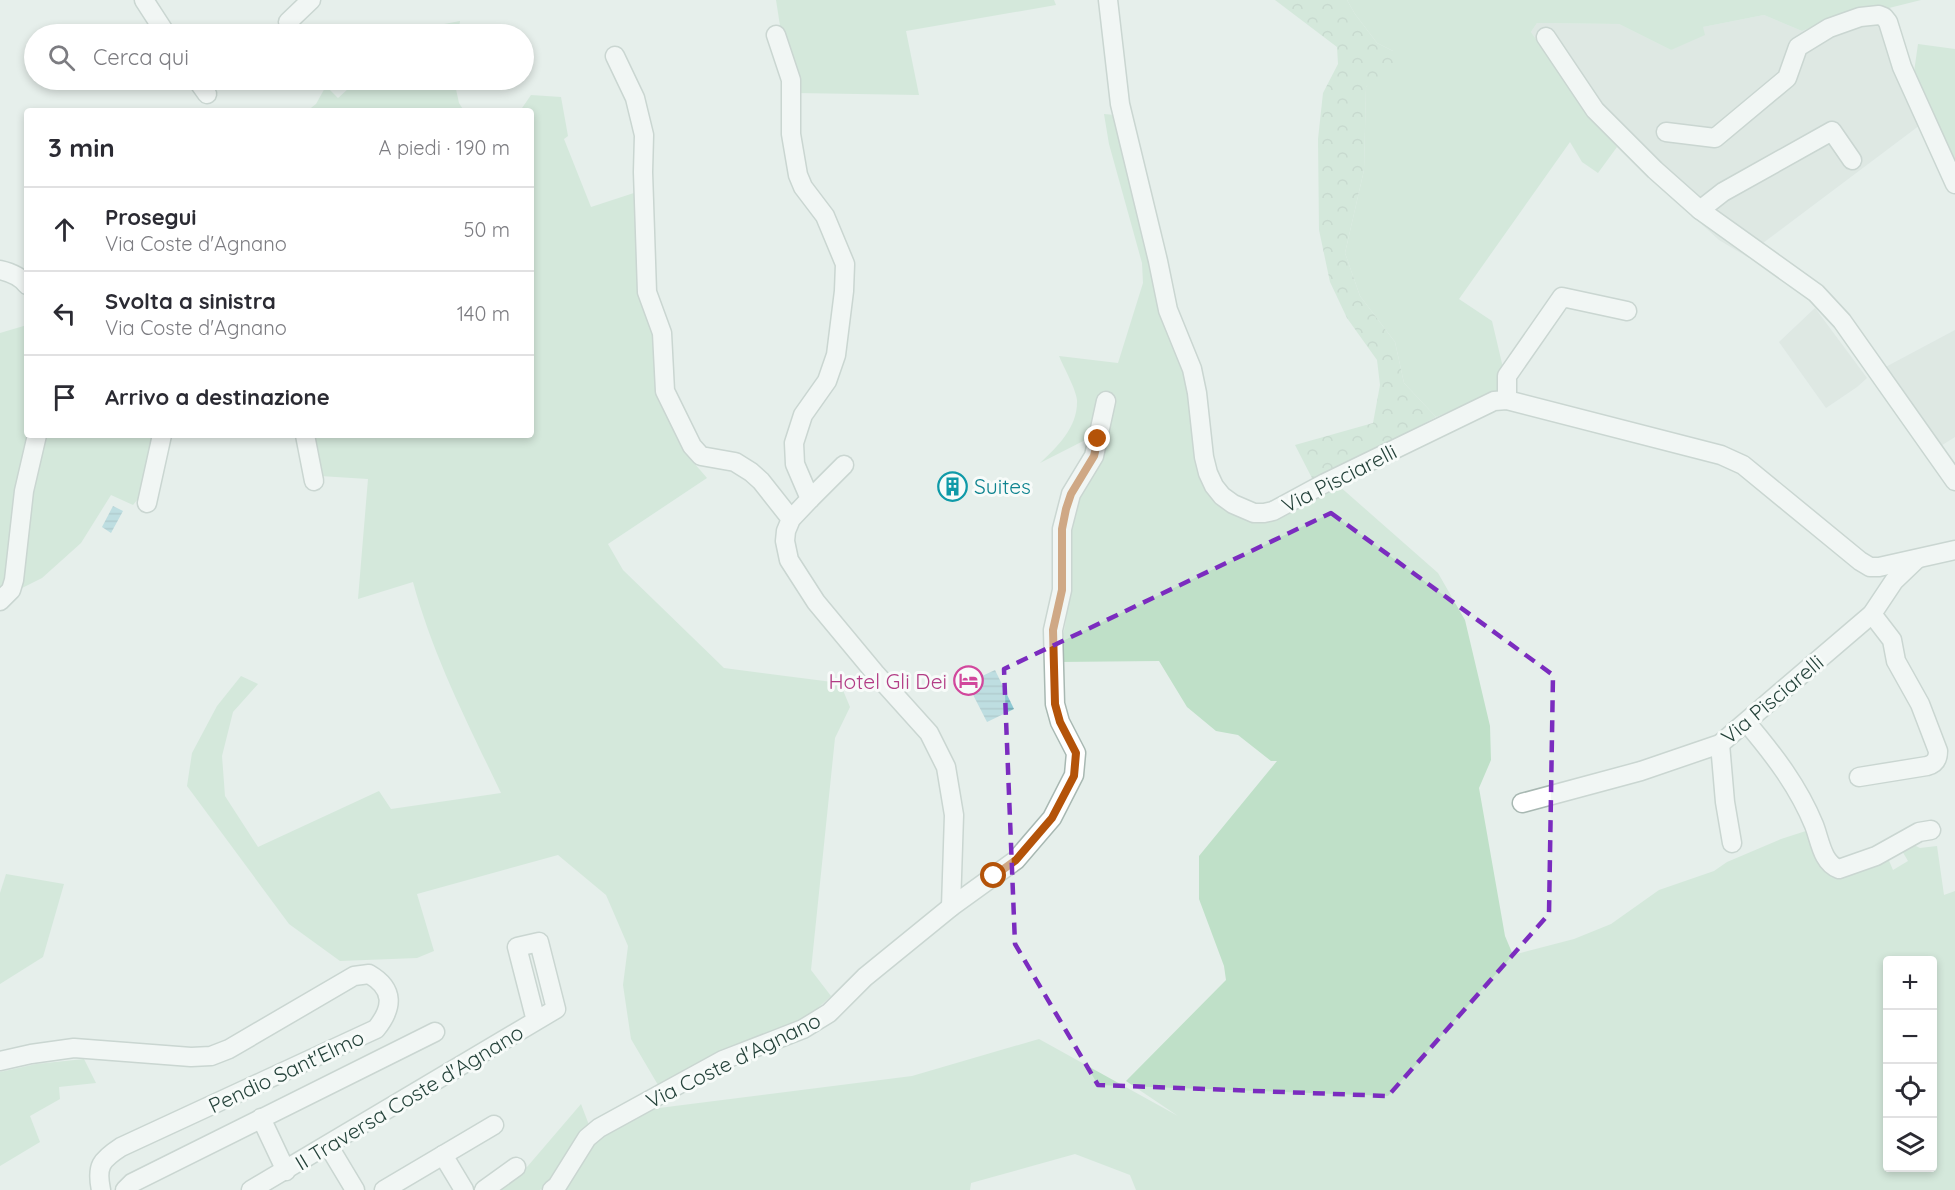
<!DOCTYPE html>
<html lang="it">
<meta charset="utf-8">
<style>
body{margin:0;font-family:Quicksand,sans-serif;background:#f2f2f3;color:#2b2b33}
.controls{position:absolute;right:18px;bottom:18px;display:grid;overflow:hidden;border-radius:6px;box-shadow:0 3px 9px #0003}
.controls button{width:54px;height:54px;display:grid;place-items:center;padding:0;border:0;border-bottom:2px solid #e1e1e2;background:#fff;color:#2b2b33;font:30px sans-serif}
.stop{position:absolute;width:18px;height:18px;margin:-14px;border:4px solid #b45309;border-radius:50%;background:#fff}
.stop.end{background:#b45309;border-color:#fff;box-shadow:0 2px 6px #0008}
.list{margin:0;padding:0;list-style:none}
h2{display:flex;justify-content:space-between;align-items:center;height:78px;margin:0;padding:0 24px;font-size:26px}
h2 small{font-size:20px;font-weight:400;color:#7c7c81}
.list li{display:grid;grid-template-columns:39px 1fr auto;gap:18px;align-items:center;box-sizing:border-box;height:84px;padding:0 24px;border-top:2px solid #e1e1e2}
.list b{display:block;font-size:22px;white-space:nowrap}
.list p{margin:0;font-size:20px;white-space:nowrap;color:#7c7c81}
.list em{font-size:20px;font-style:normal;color:#7c7c81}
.icon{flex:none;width:33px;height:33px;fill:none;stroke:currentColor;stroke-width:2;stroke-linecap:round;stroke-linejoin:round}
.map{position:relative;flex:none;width:1955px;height:1190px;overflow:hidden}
.search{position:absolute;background:#fff;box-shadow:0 3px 9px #0003;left:24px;top:24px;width:510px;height:66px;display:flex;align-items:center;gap:15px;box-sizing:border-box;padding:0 21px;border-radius:33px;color:#7c7c81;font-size:22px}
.panel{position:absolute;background:#fff;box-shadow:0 3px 9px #0003;left:24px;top:108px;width:510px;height:330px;border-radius:6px}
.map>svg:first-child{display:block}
.built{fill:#d4dfda}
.grass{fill:#bfe0c8;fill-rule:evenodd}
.forest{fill:url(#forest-crowns)}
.water{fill:url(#water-rules)}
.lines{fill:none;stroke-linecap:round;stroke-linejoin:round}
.minor-casing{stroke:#a8b8b2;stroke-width:21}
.minor{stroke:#fff;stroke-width:18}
.route{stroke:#b45309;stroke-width:8}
.marked{fill:none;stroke:#7b2cbf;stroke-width:4.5;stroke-dasharray:12 8;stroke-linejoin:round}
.labels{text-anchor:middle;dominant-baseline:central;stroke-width:6;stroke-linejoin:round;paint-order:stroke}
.street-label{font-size:21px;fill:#24423a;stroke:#f7fbf9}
.culture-label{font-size:21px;fill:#0d838f;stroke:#f7fbf9;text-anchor:start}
.hotel-label{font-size:21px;fill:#b23c85;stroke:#f7fbf9;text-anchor:end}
</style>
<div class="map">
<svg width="1955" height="1190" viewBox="0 0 1955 1190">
<defs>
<pattern id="forest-crowns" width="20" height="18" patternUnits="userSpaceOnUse" patternTransform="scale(1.5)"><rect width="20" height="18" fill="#bfe0c8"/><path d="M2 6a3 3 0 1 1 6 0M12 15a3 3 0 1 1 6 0" fill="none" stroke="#a4c1ad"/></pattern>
<pattern id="water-rules" width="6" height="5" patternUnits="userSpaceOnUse" patternTransform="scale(1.5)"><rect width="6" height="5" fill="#8ec9d4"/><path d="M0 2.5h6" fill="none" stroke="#74a5ad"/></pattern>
</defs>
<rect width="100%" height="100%" fill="#e6efeb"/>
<g class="built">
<path d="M1862,8l30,11 40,97 -169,127 -14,15 -30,-18 -102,-93 -47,-59 -39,-56 6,-9 82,1 52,26 32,-23 61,-12 38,16z"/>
<path d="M1815,308l52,70 -10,9 -31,21 -47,-66z"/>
<path d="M1955,330v107l-16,10 -59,-77z"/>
</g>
<g class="grass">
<path d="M776,0h278l2,5 -150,26 13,64 -123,-2 -15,-61z"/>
<path d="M1347,0h574l-40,10 -19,-2 -60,23 -38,-16 -61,12 2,8 -34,15 -52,-26 -82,-1 -6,9 39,56 47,59 -19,26 -16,-11 -12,-20 -111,157 33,22 12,51 -6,19 -62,26 -32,-34 -9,-41 -35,-46 -15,-43 19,-83 2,-83 27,-36 -16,-8 -22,-29z"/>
<path d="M460,21l-2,13h-66z"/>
<path d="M1918,44l37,5v115l-41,-92z"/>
<path d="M358,80h96l5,23 5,8h-157l9,-7 10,-18 12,12z"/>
<path d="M531,95l30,2 7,39 -4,3 27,68 49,-16 3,93 -5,10 11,19 5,20 8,64 26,59 19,22 -99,66 15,26 101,98 116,15 10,24 -15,31 -24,232 20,26 -25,23 -148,66 -27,-46 -8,-54 5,-39 -22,-51 -48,-40 -141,39 17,57 -17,7 -77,3 -51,-37 -102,-138 5,-33 25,-47 24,-30 17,8 -25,28 -11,44 3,40 33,51 121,-56 12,18 110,-16c-33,-69 -68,-137 -88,-211l-55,17 10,-120 -48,-3 -7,-41h218v-324h-11z"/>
<path d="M1104,114l11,1 73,261 22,114 12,17 26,11 90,-33 100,88 27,47 25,106 1,34 -12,28 26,148 8,19 61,-16 37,-15 48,-34 55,-19 13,-9 54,-23 28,-9 15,36 63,-10 6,14 15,-9 -7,-12 11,-5 8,4 17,-2 7,49 11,-4v299h-819l-6,-15 -55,-21 -104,29 -1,7h-408l29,-49 60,-32 261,-33 127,-37 139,77 -52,-35 100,-101 -2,-14 -25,-67v-43l78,-95h-6l-33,-26 -22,-4 -29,-24 -28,-46 -102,1 8,-36 5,-35 -3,-55 34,-104 -61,31c18,-17 38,-36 37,-63 -1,-11 -13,-32 -18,-44l59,7 25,-80 -1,-20 -33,-119zM1888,960h44v208h-44z"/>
<path d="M27,325v110h132l-17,59 -9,11 -22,-10 -30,48 -39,35 -42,21v-266z"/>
<path d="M6,874l58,10 -21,73 -43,27v-91z"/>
<path d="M84,1059l12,24 -37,4 1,12 -30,17 10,26 -40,24v-94l36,-8z"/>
<path d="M581,1104l8,21 -40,58 -9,7h-45l32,-23z"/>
</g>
<path class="forest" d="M1275,0h72l8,14 22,29 16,8 2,12 -29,24 -2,83 -19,83 15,43 35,46 9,41 32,34 -122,65 -19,-37 78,-22 7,-38 -3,-25 -30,-42 -17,-36 -11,-52 -1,-91 5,-46 15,-29 -1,-17z"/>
<g class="water">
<path d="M113,506l10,5 -12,22 -9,-6z"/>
<path d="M995,670l19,39 -27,13 -20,-39z"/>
</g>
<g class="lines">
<defs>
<g id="minor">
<path d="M144,0l22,34"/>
<path d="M1108,0l12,104 38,157 10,49 24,59 5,24 7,64 4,16 6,13 8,10 11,8 21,9h10l9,-2 52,-28 169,-82 13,-1 214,55 22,10 117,96 10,6h9l76,-17"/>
<path d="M288,22l23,-22"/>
<path d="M776,35l15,45v54l7,41 5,12 22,29 20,48 -1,27 -8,64 -9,26 -24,34 -9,28 1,21 15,35 -19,20 -5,12 -1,10 4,19 27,42 59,71 54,60 17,34 8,48 -3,92"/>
<path d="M1546,37l49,73 60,60 45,40 116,83 26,28 113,160"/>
<path d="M615,56l20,42 9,37 -1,37 4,120 15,41 3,58 27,55 9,10 34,6 16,10 10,9 30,38"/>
<path d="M197,80l10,14"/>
<path d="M1666,132l49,6 72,-60 11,-31 31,-19 31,-11 19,-2 5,2 4,5 14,45 53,117"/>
<path d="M1700,210l23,-18 109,-61 20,29"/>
<path d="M0,270c9,2 21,7 27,15"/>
<path d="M1507,400v-24l55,-79 65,14"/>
<path d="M305,435l9,46"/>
<path d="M810,499l34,-34"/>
<path d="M147,503l15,-68"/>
<path d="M0,601l11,-11 3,-10 10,-89 13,-56"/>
<path d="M1747,723c27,32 51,63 67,102 6,15 8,38 25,44l37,-13 43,-24 12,-2"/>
<path d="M1720,744l5,58 7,41"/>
<path d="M1859,777l68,-11c8,-2 11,-7 11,-15l-18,-47 -24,-43 -4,-21 -20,-26"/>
<path d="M1522,803l119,-32 79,-27 152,-130 22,-33 23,-22"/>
<path d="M0,1061l31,-7 43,-6 117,9 20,-1 18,-7 125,-73 15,-2c26,15 24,34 7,55l-255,118c-20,13 -25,19 -20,43"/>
<path d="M261,1118l25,53"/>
<path d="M328,1145l27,45"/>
<path d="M443,1155l21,35"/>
<path d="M125,1190l7,-7 303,-151"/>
<path d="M251,1190l305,-181 -17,-67 -22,5 19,74"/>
<path d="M384,1190l110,-65"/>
<path d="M484,1190l32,-23"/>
<path d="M552,1190l5,-4 30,-48 12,-10 124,-68 80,-31 26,-16 36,-36 86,-70 65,-47 36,-42 22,-43 2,-22 -16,-31 -5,-18 -2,-74 9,-40v-61l9,-35 23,-38 12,-55"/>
</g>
</defs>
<use href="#minor" class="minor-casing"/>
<use href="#minor" class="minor"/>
</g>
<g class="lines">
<path class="route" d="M994,876l22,-16 36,-42 22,-42 2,-23 -16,-31 -5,-18 -2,-74 9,-40v-61l4,-20 5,-15 23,-38 4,-17"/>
</g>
<path d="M0 0H1955V1190H0ZM1331,513l222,162 -4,239 -161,182 -290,-11 -83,-141 -11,-275z" fill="#e6efeb" fill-opacity=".55" fill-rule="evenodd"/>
<path class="marked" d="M1331,513l222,162 -4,239 -161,182 -290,-11 -83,-141 -11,-275z"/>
<defs>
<symbol id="building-ring" viewBox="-11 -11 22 22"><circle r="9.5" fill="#f7fbf9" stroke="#0f9aa8" stroke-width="1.5"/><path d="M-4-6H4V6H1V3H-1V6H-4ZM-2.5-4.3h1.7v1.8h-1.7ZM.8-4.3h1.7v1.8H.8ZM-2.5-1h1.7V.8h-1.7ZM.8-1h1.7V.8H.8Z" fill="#0f9aa8"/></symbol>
<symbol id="hotel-ring" viewBox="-11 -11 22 22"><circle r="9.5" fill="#f7fbf9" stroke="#d1479c" stroke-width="1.5"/><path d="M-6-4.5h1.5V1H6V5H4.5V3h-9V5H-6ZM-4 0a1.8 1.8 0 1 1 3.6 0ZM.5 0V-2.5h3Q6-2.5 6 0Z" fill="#d1479c"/></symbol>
</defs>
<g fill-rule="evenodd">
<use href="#building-ring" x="936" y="470" width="33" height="33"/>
<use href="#hotel-ring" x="952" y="664" width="33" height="33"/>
</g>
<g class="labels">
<g class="street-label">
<text transform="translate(1339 478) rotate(-27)">Via Pisciarelli</text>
<text transform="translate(1772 699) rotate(-40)">Via Pisciarelli</text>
<text transform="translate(733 1060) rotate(-26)">Via Coste d'Agnano</text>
<text transform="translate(286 1071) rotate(-25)">Pendio Sant'Elmo</text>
<text transform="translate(409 1097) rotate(-31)">II Traversa Coste d'Agnano</text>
</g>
<g class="culture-label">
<text x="974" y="486">Suites</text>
</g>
<g class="hotel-label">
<text x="947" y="681">Hotel Gli Dei</text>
</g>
</g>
</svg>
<div class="controls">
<button>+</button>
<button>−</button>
<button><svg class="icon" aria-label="locate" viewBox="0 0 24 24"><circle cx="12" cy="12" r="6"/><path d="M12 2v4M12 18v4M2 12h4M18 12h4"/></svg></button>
<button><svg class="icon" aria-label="layers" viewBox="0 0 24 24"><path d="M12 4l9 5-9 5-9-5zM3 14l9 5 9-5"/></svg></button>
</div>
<div class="stop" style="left:994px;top:876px"></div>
<div class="stop end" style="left:1098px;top:439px"></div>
<div class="search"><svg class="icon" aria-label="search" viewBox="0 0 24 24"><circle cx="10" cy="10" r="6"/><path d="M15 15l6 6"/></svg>Cerca qui</div>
<section class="panel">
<h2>3 min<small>A piedi · 190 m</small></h2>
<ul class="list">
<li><svg class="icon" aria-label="ahead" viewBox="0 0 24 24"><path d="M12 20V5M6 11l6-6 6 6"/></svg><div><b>Prosegui</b><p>Via Coste d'Agnano</p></div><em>50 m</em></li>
<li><svg class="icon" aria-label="left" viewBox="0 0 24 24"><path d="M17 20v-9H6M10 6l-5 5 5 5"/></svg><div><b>Svolta a sinistra</b><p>Via Coste d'Agnano</p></div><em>140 m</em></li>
<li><svg class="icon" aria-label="arrive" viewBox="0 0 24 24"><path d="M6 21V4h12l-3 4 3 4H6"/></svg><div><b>Arrivo a destinazione</b></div></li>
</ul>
</section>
</div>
